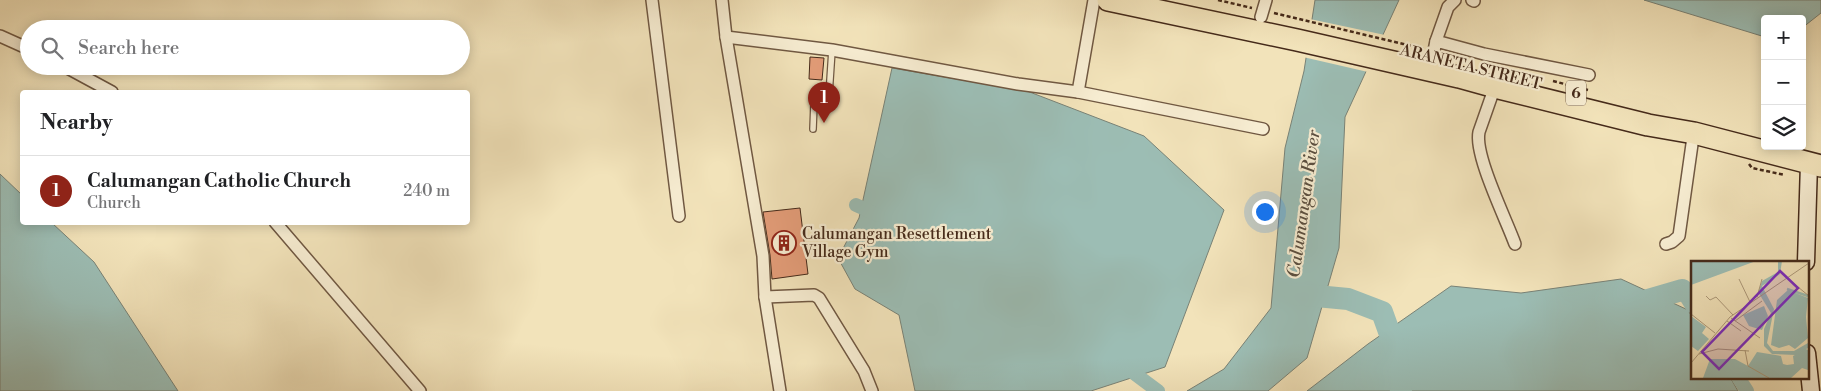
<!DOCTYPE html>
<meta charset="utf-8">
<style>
body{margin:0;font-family:"Libre Bodoni",serif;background:#f6f6f6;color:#202124}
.controls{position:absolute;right:15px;top:15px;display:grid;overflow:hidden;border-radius:5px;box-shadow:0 2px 12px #0003}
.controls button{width:45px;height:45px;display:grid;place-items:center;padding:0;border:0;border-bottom:1px solid #e0e0e0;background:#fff;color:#202124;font:25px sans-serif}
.you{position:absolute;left:1264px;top:211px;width:18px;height:18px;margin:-12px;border:4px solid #fff;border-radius:50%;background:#1a73e8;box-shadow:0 0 0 8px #1a73e833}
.badge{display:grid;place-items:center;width:32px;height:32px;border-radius:50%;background:#8f2418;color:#fff;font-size:16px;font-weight:700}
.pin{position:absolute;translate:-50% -41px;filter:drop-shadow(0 1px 2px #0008)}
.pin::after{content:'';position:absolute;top:26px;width:18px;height:15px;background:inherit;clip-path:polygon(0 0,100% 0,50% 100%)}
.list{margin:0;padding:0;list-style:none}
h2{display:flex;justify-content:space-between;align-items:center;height:65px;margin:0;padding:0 20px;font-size:21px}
h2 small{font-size:16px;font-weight:400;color:#757577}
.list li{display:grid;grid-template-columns:32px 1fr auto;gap:15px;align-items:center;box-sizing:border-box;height:70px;padding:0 20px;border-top:1px solid #e0e0e0}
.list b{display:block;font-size:19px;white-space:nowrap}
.list p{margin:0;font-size:16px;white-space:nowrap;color:#757577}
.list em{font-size:16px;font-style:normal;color:#757577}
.icon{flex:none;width:28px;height:28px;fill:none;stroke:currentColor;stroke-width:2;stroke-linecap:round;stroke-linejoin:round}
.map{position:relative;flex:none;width:1821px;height:391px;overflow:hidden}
.search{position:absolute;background:#fff;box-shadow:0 2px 12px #0003;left:20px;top:20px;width:450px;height:55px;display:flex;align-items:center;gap:12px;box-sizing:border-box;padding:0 18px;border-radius:28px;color:#757577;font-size:19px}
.panel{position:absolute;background:#fff;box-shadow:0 2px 12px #0003;left:20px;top:90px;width:450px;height:135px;border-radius:5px}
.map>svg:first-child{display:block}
.water{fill:#9cbdb4;stroke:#798276}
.pier{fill:#f2e3ba}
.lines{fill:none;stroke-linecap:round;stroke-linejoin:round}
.canal{stroke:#9cbdb4;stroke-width:14}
.river{stroke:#9cbdb4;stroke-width:22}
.building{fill:#e49d79;stroke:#452a1a}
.lane-casing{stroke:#705842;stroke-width:8}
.street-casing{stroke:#705842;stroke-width:14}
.secondary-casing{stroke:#452a1a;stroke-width:19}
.highway-casing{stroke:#452a1a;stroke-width:24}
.path{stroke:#452a1a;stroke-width:2.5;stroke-dasharray:4 2.5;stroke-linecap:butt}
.lane{stroke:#f7edd2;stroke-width:5.5}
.street{stroke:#f7edd2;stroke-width:11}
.secondary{stroke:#f7edd2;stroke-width:16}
.highway{stroke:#f2e3ba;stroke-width:21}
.labels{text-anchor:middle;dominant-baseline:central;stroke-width:4.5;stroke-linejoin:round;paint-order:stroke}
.shield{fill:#f7edd2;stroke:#7a6451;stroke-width:1}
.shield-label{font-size:15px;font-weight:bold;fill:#452a1a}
.street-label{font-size:16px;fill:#452a1a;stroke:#f7edd2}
.poi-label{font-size:16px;fill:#452a1a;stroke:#f7edd2;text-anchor:start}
.water-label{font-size:18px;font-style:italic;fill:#5b4f40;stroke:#f7edd2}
.inset-river{fill:none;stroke:#9cbdb4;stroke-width:2.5}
.inset-road{fill:none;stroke:#ad997a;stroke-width:1}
.view{fill:#7b2cbf;fill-opacity:0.15;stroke:#7b2cbf;stroke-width:2.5}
.inset-edge{fill:none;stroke:#452a1a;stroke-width:2.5}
</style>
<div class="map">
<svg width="1821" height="391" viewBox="0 0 1821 391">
<rect width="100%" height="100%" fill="#f2e3ba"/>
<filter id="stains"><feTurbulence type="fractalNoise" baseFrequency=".004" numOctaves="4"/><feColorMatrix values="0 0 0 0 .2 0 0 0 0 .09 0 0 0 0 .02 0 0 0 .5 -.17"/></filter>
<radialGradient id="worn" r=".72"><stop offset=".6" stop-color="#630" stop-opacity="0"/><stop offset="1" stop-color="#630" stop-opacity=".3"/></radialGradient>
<g class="water">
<path d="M1315,0h84l-54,117 -6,131 -32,110 -39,33h-81l37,-22 47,-61 14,-160 19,-77z"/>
<path d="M1644,0h177v13l-19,15v-9h-37v18z"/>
<path d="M892,68l135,23 117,45 80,74 -59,157 -74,24h-176l-16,-76 -44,-26 -17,-31 21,-40z"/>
<path d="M0,174l22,21v27l30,1 42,39 84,129h-178z"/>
<path d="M1621,279l67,31 4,7v60h38l8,14h-431l61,-47 83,-58 70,7z"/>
</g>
<path class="pier" d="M1310,19l75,16 -17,37 -65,-15z"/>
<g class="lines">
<g class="canal">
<path d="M856,205l22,10"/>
<path d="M1682,290l10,16"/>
<path d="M1123,365l35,26"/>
<path d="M1738,377l9,14"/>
</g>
<g class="river">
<path d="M1295,294l53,5 34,13 14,39 5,40"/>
<path d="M1633,307l1,-3 48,-14"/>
</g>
</g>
<g class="building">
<path d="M810,57l14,1 -2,22 -13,-1z"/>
<path d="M800,208l8,66 -36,5 -2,-24 -7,-43z"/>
</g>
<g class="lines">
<defs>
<path id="lane" d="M813,129l1,-26 11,-4 4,-4 3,-45"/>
<g id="street">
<path d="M652,0l27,216"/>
<path d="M722,0l4,37 37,219 2,41 15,94"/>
<path d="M1472,0l2,1"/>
<path d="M1261,17l5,-17"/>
<path d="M0,36l29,13"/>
<path d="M726,37l106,13 186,34 60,8 185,37"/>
<path d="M1436,41l12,-34 7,-7"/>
<path d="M64,66l48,26"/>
<path d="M1430,70l6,-29 48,13 105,21"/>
<path d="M1499,75l-20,57c-5,23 27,87 36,112"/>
<path d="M1078,92l16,-92"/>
<path d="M275,222l145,169"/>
<path d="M1666,244l6,-2 7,-6 15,-106"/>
<path d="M765,297l49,-2 5,3 45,73 8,20"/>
</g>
<g id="secondary">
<path d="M1806,262l3,-99"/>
<path d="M1807,353l4,38"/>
</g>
<path id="highway" d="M1108,0l189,40 162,37 36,10 153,38 46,8 127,33"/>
</defs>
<use href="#lane" class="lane-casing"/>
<use href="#street" class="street-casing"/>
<use href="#secondary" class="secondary-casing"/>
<use href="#highway" class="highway-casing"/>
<g class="path">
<path d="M1218,0l34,8"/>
<path d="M1274,13l150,36"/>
<path d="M1553,81l35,9"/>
<path d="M1749,164l3,4 33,7"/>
</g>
<use href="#lane" class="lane"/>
<use href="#street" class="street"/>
<use href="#secondary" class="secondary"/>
<use href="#highway" class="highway"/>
</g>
<defs>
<symbol id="building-ring" viewBox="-11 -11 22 22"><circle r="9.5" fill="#f7edd2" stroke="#8f2418" stroke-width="1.5"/><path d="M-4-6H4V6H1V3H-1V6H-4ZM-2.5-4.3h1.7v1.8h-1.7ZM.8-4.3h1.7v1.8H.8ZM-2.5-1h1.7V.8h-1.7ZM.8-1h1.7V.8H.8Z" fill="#8f2418"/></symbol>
</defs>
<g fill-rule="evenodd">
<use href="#building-ring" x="770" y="229" width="28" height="28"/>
</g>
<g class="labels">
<rect class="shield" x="1566" y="80.5" width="20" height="25" rx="4"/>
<g class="shield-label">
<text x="1576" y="93">6</text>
</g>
<g class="street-label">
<text transform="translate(1471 67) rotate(14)">ARANETA STREET</text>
</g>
<g class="poi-label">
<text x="802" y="234">Calumangan Resettlement<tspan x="802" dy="18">Village Gym</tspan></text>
</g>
<g class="water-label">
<text transform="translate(1304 204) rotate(-82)">Calumangan River</text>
</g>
</g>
<g transform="translate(1691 261)">
<rect width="118" height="118" fill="#f2e3ba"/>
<path d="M0,0h65l-65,24zM87,0h4l-2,13 -18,12 12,23 -7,34 6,8h21l14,-8v5l-12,7 -24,-1 -8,-8v-17l7,-16 -13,-21 4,-11 16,-9zM97,29l20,8 -2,19 2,21 -13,11 -6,-4 -10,3 -8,-3 6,-45zM73,45l4,10 -6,14 -13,-4 -6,-11zM0,55l15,11 -4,6 7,6 -11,12 -7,-5zM115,88l2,1v20l-6,-2 -11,10h-88l7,-19h25l13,7 9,-14 24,4 2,8 4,1 7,-1 -1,-8z" fill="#9cbdb4"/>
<path class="inset-river" d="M96,28l21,7"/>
<path class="inset-road" d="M96,17l22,18M48,18l11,23M15,35l4,4 6,-3 17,18M66,36l5,-18M0,53l24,19M40,57l29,20M36,60l14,10M44,60l27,-20M54,89l3,16 21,12M8,93l19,-5 31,2M0,102l39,-46 79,-54"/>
<path class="view" d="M89,10l18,17 -79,81 -17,-17z"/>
<rect width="118" height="118" class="inset-edge"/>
</g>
<rect width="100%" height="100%" filter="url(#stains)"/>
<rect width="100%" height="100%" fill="url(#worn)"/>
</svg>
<div class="controls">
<button>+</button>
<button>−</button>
<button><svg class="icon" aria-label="layers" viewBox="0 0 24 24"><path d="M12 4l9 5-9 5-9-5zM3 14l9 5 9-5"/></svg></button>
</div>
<div class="you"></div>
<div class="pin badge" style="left:824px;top:123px">1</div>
<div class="search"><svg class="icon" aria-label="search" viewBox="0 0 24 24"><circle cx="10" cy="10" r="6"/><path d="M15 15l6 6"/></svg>Search here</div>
<section class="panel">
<h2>Nearby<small></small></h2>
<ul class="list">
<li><span class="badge">1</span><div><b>Calumangan Catholic Church</b><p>Church</p></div><em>240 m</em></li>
</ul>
</section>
</div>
